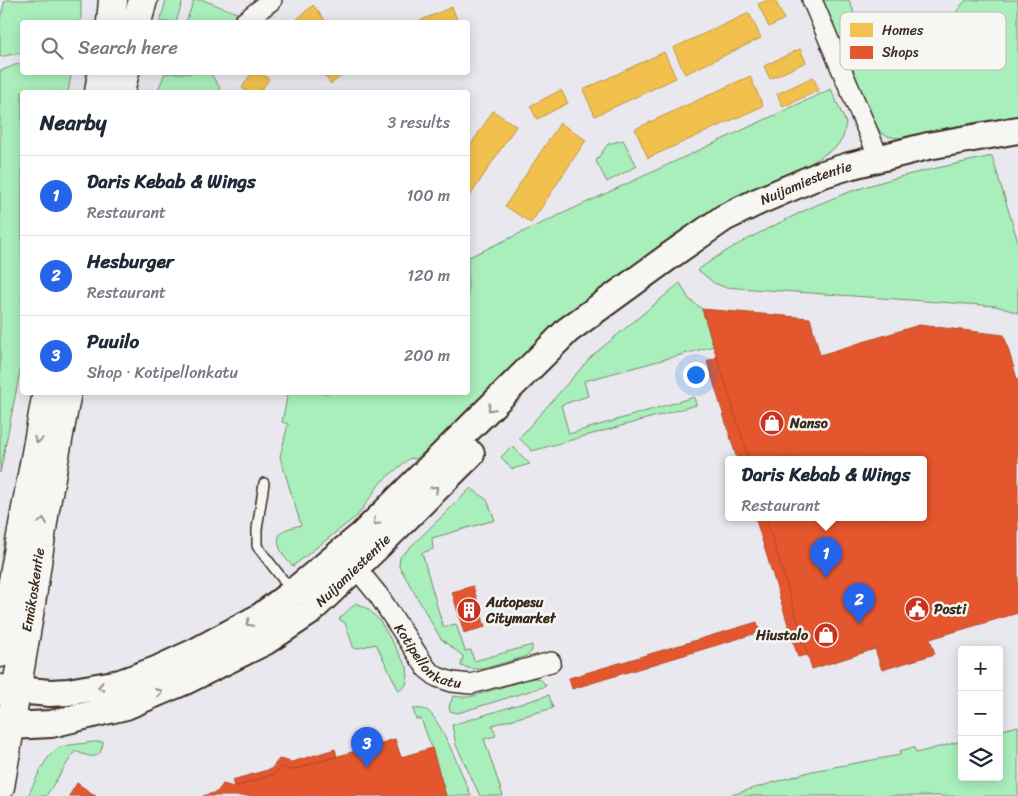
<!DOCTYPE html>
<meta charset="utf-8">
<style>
body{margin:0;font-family:Sriracha,sans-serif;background:#f6f6f7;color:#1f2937}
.controls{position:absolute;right:15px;bottom:15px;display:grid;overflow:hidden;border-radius:5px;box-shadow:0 2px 12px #0003}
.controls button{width:45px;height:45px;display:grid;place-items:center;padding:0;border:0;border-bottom:1px solid #e0e1e3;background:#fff;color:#1f2937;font:25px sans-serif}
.you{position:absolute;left:695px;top:374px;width:18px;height:18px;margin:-12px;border:4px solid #fff;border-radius:50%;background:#1a73e8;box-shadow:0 0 0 8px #1a73e833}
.badge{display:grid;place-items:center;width:32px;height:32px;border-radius:50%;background:#2563eb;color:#fff;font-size:16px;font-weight:700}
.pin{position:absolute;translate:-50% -41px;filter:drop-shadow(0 1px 2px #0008)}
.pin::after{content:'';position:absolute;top:26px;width:18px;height:15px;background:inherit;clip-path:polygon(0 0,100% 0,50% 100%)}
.popup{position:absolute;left:725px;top:456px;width:202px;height:65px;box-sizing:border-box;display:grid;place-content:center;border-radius:5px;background:#fff;filter:drop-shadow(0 1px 4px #0005);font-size:16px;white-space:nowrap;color:#747a83}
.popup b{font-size:19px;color:#1f2937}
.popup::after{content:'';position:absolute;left:50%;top:100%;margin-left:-10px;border:10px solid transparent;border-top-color:#fff}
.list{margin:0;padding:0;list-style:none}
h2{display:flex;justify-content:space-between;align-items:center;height:65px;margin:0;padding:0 20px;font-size:21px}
h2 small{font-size:16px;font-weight:400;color:#747a83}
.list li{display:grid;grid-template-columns:32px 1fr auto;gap:15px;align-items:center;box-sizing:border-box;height:80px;padding:0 20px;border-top:1px solid #e0e1e3}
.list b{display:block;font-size:19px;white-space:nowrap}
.list p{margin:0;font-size:16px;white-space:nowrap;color:#747a83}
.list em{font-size:16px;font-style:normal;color:#747a83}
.icon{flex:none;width:28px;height:28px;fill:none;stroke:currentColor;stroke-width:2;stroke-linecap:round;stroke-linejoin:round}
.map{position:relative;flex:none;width:1018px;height:796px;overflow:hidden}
.search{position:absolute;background:#fff;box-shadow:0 2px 12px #0003;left:20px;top:20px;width:450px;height:55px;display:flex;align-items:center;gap:12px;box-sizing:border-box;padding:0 18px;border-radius:5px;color:#747a83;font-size:19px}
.panel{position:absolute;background:#fff;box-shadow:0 2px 12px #0003;left:20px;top:90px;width:450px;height:305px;border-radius:5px}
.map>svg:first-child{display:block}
.green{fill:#a9efbb;stroke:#728c6c}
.homes{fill:#f2c14e;stroke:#bb9440}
.shops{fill:#e4572e;stroke:#b14a29}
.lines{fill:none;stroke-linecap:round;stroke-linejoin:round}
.lane-casing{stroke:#3b2a1e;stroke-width:12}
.street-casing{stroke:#3b2a1e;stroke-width:22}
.secondary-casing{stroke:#3b2a1e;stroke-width:30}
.primary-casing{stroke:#3b2a1e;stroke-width:31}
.highway-casing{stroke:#3b2a1e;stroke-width:31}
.lane{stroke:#f6f6f2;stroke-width:9}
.street{stroke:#f6f6f2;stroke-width:19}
.secondary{stroke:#f6f6f2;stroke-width:26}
.primary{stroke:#f6f6f2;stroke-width:28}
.highway{stroke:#f6f6f2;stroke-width:28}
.oneway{stroke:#989088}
.labels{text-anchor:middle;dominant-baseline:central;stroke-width:5;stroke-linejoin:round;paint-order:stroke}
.street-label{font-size:14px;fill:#3b2a1e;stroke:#f6f6f2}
.poi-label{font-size:14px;font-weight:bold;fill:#3b2a1e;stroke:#f6f6f2;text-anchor:start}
.key{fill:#f6f6f2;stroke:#beb9b2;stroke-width:1}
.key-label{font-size:14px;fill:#3b2a1e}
</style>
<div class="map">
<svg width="1018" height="796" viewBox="0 0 1018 796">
<rect width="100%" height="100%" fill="#e9e8ef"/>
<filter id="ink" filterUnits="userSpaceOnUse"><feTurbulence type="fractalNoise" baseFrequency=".02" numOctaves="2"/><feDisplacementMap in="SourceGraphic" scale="10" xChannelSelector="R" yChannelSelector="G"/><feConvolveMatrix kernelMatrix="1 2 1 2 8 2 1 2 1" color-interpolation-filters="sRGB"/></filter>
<g filter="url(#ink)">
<g class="green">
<path d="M5,0h76v22h-59v30l-22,5v-37z"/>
<path d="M166,0h17l-7,22h-16z"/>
<path d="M194,0h9l39,15 -12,7h-44z"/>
<path d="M822,0h27l6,15 -6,2 10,22 -11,4 -10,-4z"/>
<path d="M966,0h52v118l-41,4 -79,16c-5,-1 -11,-1 -15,-4 -12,-10 -27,-51 -34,-67l4,-12 12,-4 8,13 62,-27z"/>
<path d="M18,64h4v8h46l3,3 -3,17h-46v269l-22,112v-402z"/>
<path d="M165,73h46l1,3 8,12 -3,4h-60z"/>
<path d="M831,89l15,34 -3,15 -7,9 -48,31 -309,228 -63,53 -6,-1 -29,24 -23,33 -65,51c-8,-6 -21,-25 -11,-34 4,-4 13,-5 19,-7l-21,-68 8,-33 -6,-2 6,-29 180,-1v-137l1,2z"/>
<path d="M623,140l14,26 -30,16 -11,-21 12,-17z"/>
<path d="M992,156l26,86v71l-22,-7 -272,-19 -10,-4 -16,-13c22,-17 46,-29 71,-42 21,-10 41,-21 62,-29 51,-21 108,-31 161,-43z"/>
<path d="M680,283l9,16 13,10 12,37 -130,35 4,15 -27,9 8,29 125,-37 2,8 -164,46 -13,-13 73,-82z"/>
<path d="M512,446l18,18 -18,5 -11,-12z"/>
<path d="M471,488l16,12 8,20 -63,18 1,11 -11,4 21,74 13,-3 9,27 6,-1 3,11 58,-16v6l-5,5 -44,13h-11l-11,-3 2,-10 -22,-17 -42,-73 1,-9z"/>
<path d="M356,603l12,6 12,12 27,46 1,9 -2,9 -7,6 -23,-47 -22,5 -9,-26 -6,-4z"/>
<path d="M532,678c8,0 10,2 14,8l-88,27 -8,-2 -1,-4 4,-11 8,1h9z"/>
<path d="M549,695l4,13 -61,17 4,11 -12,3 19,57h-23l-24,-51 -4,-20z"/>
<path d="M413,709c5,0 11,-1 15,2 13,9 36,68 43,85h-25l-14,-48 -11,-29h-5z"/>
<path d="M1018,726v70h-290l84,-25 88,-16v-4l14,-4 2,6 46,-12v36h37v-46z"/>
<path d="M93,742h10c-2,20 -14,15 -28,9l-29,45h-18c7,-14 18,-44 33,-49 10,-3 22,-3 32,-5z"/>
</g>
<g class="homes">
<path d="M768,0h7l9,19 -15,8 -11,-23z"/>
<path d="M313,5l12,15 -3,2h-26l-1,-1z"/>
<path d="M452,7l6,15h-41z"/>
<path d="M749,13l12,25 -76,36 -12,-26z"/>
<path d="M800,49l6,13 -36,17 -6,-13z"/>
<path d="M664,52l12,26 -81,38 -12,-26z"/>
<path d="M252,72h7l10,7 -9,13h-12l-6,-4z"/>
<path d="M322,72h24l-15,12z"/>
<path d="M750,76l13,30 -115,52 -13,-29z"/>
<path d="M813,77l6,13 -36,17 -6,-13z"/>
<path d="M561,90l7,13 -31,16 -7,-13z"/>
<path d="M493,111l23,15 -48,73v-50z"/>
<path d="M560,123l26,17 -55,83 -26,-17z"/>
</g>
<g class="shops">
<path d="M702,309l108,9 10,37 99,-30 85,10 14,47v231l-88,26 5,15 -53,16 -7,-21 -63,20 -46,-152h158v-58h-176z"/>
<path d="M717,357l32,102h-12l-30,-98z"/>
<path d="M755,517h11l42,138 -10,2z"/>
<path d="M473,586l12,41 -21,6 -12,-41z"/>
<path d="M757,622l3,10 -188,57 -3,-11z"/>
<path d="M395,739l6,18 31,-9 14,48h-243l14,-4 6,-8 11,3 41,-13 6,-7 11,3z"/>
<path d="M335,749l2,7 -45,14 -11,-3 -6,7 -41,13 -2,-7 39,-11 8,-10 13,3z"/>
<path d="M77,783l19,13h-27z"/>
</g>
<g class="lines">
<defs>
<path id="lane" d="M264,483l-7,46v17l34,44"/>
<g id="street">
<path d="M812,0l67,158"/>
<path d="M244,22l28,-22"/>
<path id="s1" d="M348,558l31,38 48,73 10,8 15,5 19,2 80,-22"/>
</g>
<g id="secondary">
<path id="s2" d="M17,690l33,3 18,-1 52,-9 36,-13 41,-19 63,-34 33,-25 70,-58 205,-204 103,-75 53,-37 33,-16 63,-27 29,-9 79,-20 90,-16"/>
<path id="s3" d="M10,726l41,-2 75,-18 59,-25 81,-40 42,-28 68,-65 95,-94"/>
</g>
<g id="primary">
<path d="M111,22l2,-22"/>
<path d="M137,22l6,-22"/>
<path d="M99,92l3,-20"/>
<path d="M120,92l5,-20"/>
<path d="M0,653l47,-261"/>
<path id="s4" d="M0,787l32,-190 13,-88 22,-117"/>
</g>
<g id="highway">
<path d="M0,689l17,1"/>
<path d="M0,726h10"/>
</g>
</defs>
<use href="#lane" class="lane-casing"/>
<use href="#street" class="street-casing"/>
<use href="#secondary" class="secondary-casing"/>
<use href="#primary" class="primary-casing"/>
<use href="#highway" class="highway-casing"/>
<use href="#lane" class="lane"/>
<use href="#street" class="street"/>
<use href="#secondary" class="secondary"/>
<use href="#primary" class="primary"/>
<use href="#highway" class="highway"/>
</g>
<defs><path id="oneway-chevron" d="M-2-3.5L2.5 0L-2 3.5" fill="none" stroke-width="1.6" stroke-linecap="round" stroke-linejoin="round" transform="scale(1.25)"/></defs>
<g class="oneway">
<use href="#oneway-chevron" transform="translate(491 408) rotate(135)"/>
<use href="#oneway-chevron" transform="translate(38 440) rotate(100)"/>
<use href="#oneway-chevron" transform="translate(435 489) rotate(-45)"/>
<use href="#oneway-chevron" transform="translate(43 521) rotate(-82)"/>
<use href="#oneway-chevron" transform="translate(376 522) rotate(135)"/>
<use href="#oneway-chevron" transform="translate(249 623) rotate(152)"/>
<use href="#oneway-chevron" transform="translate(101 687) rotate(169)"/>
<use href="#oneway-chevron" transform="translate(159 692) rotate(-23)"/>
</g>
</g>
<defs>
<symbol id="shop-disc" viewBox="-11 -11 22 22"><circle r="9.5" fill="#c8321e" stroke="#f6f6f2"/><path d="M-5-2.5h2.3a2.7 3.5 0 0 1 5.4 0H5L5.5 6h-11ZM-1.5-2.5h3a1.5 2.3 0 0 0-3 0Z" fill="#fff"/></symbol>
<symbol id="civic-disc" viewBox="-11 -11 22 22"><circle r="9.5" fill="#c8321e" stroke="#f6f6f2"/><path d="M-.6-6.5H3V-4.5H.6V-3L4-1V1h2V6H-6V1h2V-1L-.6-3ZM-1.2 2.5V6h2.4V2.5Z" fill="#fff"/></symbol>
<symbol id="building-disc" viewBox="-11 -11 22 22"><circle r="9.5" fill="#c8321e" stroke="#f6f6f2"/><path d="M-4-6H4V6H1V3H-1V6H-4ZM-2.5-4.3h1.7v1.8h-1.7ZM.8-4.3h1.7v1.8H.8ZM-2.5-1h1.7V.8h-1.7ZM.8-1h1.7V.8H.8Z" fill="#fff"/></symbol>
</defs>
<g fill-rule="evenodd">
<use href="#shop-disc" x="758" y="409" width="28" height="28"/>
<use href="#civic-disc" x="903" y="595" width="28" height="28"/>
<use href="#building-disc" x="455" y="596" width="28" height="28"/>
<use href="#shop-disc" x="812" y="621" width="28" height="28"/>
</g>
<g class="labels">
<g class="street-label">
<text stroke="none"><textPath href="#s2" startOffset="962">Nuijamiestentie</textPath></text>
<text stroke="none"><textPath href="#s3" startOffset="385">Nuijamiestentie</textPath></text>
<text stroke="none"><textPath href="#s4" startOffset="200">Emäkoskentie</textPath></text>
<text stroke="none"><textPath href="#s1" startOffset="129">Kotipellonkatu</textPath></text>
</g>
<g class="poi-label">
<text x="790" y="423">Nanso</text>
<text x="486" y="602">Autopesu<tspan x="486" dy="16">Citymarket</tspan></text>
<text x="934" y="609">Posti</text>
<text x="808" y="635" text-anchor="end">Hiustalo</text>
</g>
</g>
<rect x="840" y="12" width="166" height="58" rx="8" class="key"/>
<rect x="850" y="23" width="23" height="14" fill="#f2c14e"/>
<rect x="850" y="46" width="23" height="13" fill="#e4572e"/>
<g class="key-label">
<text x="882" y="35">Homes</text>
<text x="882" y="57">Shops</text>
</g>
</svg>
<div class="controls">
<button>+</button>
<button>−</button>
<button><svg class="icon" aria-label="layers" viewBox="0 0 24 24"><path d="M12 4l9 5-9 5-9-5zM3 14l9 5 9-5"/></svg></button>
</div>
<div class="you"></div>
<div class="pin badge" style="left:826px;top:578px">1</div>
<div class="popup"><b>Daris Kebab &amp; Wings</b>Restaurant</div>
<div class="pin badge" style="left:859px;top:624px">2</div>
<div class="pin badge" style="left:367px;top:768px">3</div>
<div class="search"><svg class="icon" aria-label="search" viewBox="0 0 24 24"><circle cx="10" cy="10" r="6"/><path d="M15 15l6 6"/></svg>Search here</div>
<section class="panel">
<h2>Nearby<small>3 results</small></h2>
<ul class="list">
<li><span class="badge">1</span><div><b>Daris Kebab &amp; Wings</b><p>Restaurant</p></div><em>100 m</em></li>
<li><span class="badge">2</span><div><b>Hesburger</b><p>Restaurant</p></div><em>120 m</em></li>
<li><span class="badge">3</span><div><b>Puuilo</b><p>Shop · Kotipellonkatu</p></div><em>200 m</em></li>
</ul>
</section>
</div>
